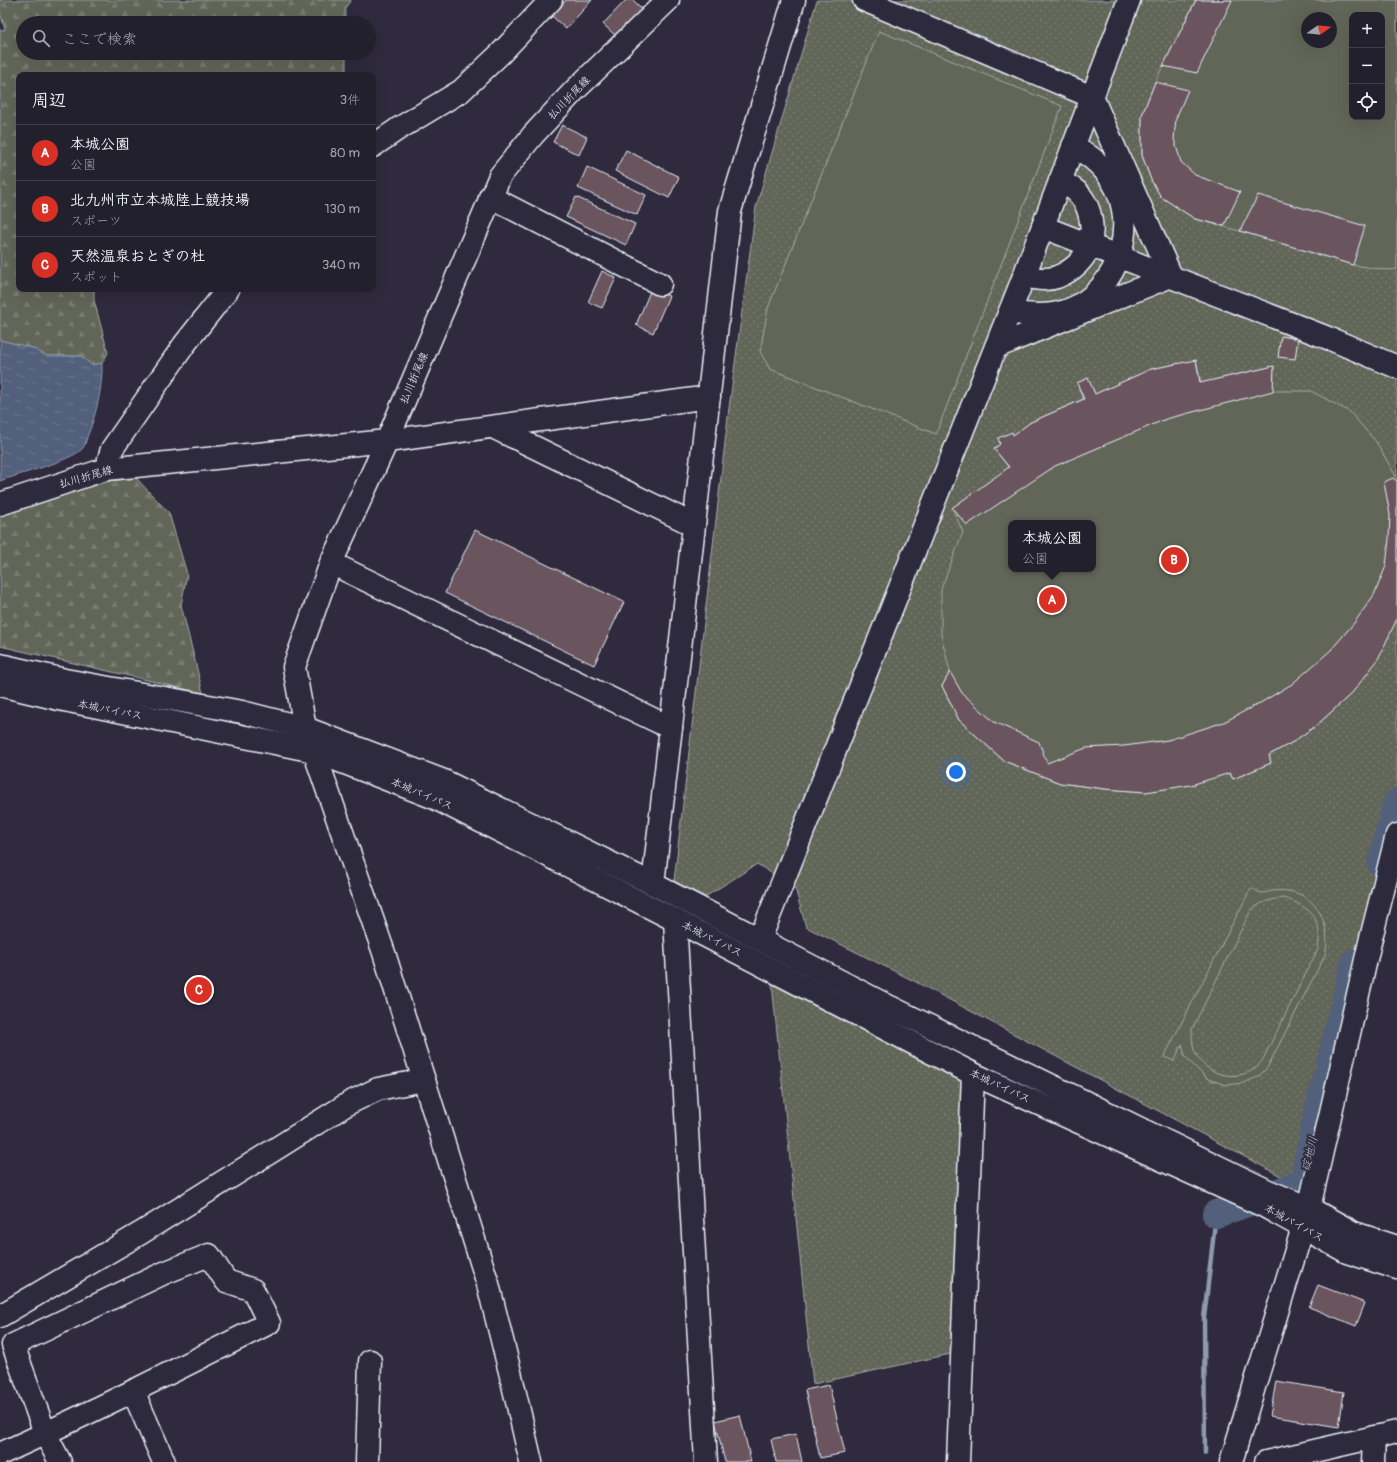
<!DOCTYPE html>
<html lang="ja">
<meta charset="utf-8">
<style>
body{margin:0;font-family:Pangolin,"Klee One",sans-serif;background:#2b2836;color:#f1f3f6}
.controls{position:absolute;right:12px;top:12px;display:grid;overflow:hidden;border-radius:8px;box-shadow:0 4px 16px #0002}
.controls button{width:36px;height:36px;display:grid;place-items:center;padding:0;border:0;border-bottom:1px solid #403e4a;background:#23202e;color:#f1f3f6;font:20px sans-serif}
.compass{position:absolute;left:1301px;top:12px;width:36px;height:36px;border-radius:50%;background:#23202e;box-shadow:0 4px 16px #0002;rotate:76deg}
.you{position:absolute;left:956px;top:772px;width:14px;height:14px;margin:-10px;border:3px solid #fff;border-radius:50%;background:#1a73e8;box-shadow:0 0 0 6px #1a73e833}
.badge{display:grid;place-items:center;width:26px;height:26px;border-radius:50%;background:#d93025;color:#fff;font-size:13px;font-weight:700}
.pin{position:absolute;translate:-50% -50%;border:2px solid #fff;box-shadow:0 1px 4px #0006}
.popup{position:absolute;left:1008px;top:520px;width:88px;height:52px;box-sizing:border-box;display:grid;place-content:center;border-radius:8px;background:#23202e;filter:drop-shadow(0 1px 3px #0005);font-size:13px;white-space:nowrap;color:#a3a3aa}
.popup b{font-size:15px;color:#f1f3f6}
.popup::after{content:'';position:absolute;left:50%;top:100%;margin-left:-8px;border:8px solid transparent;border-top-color:#23202e}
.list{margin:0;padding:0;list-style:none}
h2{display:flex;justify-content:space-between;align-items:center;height:52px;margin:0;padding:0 16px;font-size:17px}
h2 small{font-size:13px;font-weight:400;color:#a3a3aa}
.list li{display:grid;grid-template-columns:26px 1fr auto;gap:12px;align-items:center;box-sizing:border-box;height:56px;padding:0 16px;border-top:1px solid #403e4a}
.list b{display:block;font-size:15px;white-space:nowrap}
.list p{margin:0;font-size:13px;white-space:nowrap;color:#a3a3aa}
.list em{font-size:13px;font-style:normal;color:#a3a3aa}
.icon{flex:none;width:22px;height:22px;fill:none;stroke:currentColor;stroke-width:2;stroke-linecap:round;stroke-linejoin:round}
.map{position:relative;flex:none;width:1397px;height:1462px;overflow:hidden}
.search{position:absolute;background:#23202e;box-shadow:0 4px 16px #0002;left:16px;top:16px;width:360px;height:44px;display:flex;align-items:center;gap:10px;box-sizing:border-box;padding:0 14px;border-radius:22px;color:#a3a3aa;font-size:15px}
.panel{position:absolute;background:#23202e;box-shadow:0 4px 16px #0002;left:16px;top:72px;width:360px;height:220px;border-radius:8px}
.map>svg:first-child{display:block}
.forest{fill:url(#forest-firs);stroke:#a5aca8}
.park{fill:url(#park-dots);stroke:#a5aca8;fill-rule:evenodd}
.pitch{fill:#626658;stroke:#a5aca8;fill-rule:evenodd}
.water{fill:url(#water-ripples);stroke:#8f9aae}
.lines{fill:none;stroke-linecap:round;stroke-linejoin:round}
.stream{stroke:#8f9aae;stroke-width:4.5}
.river{stroke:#53607c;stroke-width:28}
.building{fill:#6b545e;stroke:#e8f1f8}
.minor-casing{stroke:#e8f1f8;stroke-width:25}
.major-casing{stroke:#e8f1f8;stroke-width:25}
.highway-casing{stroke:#e8f1f8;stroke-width:25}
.minor{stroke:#2f2a3d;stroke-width:22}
.major{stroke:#2f2a3d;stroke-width:22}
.highway{stroke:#2f2a3d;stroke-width:22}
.labels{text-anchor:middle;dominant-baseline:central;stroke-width:3.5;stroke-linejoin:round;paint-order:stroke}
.street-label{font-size:11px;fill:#e8f1f8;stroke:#2f2a3d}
.water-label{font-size:12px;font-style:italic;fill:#acb7c6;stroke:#2f2a3d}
</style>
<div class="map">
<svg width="1397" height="1462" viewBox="0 0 1397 1462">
<defs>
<pattern id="forest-firs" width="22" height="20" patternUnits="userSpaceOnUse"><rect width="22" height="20" fill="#626658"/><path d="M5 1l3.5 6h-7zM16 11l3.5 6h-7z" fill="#787c71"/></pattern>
<pattern id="park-dots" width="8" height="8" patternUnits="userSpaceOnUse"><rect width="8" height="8" fill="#626658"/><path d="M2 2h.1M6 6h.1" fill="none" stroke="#787c71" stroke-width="1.8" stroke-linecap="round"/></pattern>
<pattern id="water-ripples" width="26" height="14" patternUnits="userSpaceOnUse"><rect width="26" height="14" fill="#53607c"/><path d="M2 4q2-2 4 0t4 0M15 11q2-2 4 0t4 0" fill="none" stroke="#6c778f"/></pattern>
</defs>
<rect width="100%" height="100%" fill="#2f2a3d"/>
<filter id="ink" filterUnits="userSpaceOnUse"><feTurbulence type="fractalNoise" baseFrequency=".025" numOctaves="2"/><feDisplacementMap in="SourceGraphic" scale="8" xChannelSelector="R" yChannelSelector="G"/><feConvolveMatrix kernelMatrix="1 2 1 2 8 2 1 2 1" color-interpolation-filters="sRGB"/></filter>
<g filter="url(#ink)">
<g class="forest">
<path d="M0,0h351l-6,8v15h-322v30h323v22h-327v214h75v11l14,53 -6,10 -10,2 -11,-9h-34l-15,-8 -32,-8v-310h5l-5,-18z"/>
<path d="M136,478l33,35 18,61 -6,31 22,88 -203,-47v-134l109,-31z"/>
</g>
<g class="park">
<path d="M817,0h580v791l-96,384 -9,7 -376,-200 -110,-55 -11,-39 -38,-24 -52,33 -31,-16 55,-473 27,-201zM1352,15h30v102h-30zM1307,18h24v24h-24zM1011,523h82v46h-82z"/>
<path d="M772,984l197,102v264l-156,34z"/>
</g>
<g class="pitch">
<path d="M1196,0h201v269l-10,1 -34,-5 -113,-34 -45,-12 -34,-22 -10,-17 -9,-25v-40l13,-33zM1352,15h30v102h-30zM1307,18h24v24h-24z"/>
<path d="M879,31l183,75 -126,328 -166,-65 -10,-17 8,-44z"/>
<path d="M1196,360l5,23 73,-17 -1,25h38l39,21 26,30 21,36v141l-45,74 -34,31 -25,18 -24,13 2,8 -38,16 -4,-6 -83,19 -41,-3 -45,-6 -56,-22 -45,-41 -17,-34 8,-14 -9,-38v-45l22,-57 -11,-24 57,-40 -15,-19 37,-27 52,-23 -6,-16 11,-5 7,16 56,-25zM1011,523h82v46h-82z"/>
<path d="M1251,888c3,1 8,5 11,5 3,0 6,-1 9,-2 5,0 11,-1 16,0 31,3 45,36 38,64l-58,113 -9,9 -15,6 -17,2 -18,-6 -15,-14 -8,-9 -3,-12 -8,17 -10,-4zM1284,898c27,9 39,21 34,51l-56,112c-3,3 -7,8 -11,10 -19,10 -44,3 -54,-15 -5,-8 -5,-18 -5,-27l59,-119c10,-8 20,-11 33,-12z"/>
</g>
<path class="water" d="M0,340l32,8 15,8h34l11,9 10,-2c1,23 -6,53 -15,74 -1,4 -2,9 -5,12 -9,11 -66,26 -82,32z"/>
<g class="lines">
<path class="stream" d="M1205,1453l-1,-135 12,-104"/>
<g class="river">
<path d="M1381,864l16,-62"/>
<path d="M1216,1214l87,-31 15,-72 37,-149"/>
</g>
</g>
<g class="building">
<path d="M566,0h26l-26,29 -14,-13z"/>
<path d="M626,0h7l9,9 -25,28 -14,-13z"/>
<path d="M1196,0h36l-35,73 -34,-7z"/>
<path d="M1155,82l33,8 -12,28 -2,21 7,23 14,13 45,17 -16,34 -29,-7 -34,-22 -10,-17 -9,-25v-40z"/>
<path d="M562,125l25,12 -8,18 -26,-13z"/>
<path d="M626,150l53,27 -10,21 -54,-27z"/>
<path d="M587,167l59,28 -9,20 -59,-27z"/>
<path d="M1258,195l107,31 -12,39 -113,-34z"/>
<path d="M576,197l59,27 -9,21 -60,-28z"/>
<path d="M602,271l14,7 -14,30 -14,-6z"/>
<path d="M651,289l18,7 -16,37 -17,-8z"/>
<path d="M1281,336l17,3 -3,20 -17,-2z"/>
<path d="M1196,360l4,23 74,-17 -1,25 -107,28 -111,47 -88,59 -15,-17 57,-41 -15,-18 6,-5 -2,-6 14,-6 1,3 18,-13 53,-23 -7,-16 11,-5 7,16 56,-25z"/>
<path d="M1393,478l4,3v138l-20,42 -25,32 -34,31 -25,18 -24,13 2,8 -38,16 -3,-6 -39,12 -45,7 -41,-3 -45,-6 -56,-22 -45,-41 -17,-34 8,-14 12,21 32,29 45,20 8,21 39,-15 38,-2 44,-6 56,-18 38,-20 30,-18 39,-34 23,-27 20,-28 12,-29 3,-27 1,-24 -6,-33z"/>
<path d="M475,530l149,72 -30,63 -149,-72z"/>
<path d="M1318,1285l47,18 -9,23 -47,-19z"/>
<path d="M1276,1381l68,11 -5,35 -69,-11z"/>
<path d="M829,1385l16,68 -25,5 -15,-68z"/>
<path d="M740,1415l11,47h-26l-10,-41z"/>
<path d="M796,1434l6,28h-26l-5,-23z"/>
</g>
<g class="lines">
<defs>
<g id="minor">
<path d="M864,0l228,97 79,179 -175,71"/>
<path d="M373,146l25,-17 63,-38 40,-38 50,-53"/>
<path d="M490,197l170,87"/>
<path d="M1043,227l290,113 64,27"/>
<path d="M1024,276c11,3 22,5 33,1 10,-4 19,-10 25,-18 15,-19 12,-51 -6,-68 -5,-4 -11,-7 -16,-10"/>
<path d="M1010,312c19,4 37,5 56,-1 55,-19 77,-94 40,-139 -9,-11 -20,-19 -33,-26"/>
<path d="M493,427l201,98"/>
<path d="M106,469l6,-20 72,-104 44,-56"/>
<path d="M331,563l340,165"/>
<path d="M653,884l77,-673 64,-211"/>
<path d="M675,920l31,542"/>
<path d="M760,939l264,-663 105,-276"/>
<path d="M0,1316l141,-83 208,-130 29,-14 46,-9"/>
<path d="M133,1391l31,71"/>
<path d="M0,1454c91,-41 180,-86 269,-131l-16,-33 -27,-9 -17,-26 -45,18 -151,72 32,88 15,29"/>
<path d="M367,1462l3,-101"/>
<path d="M531,1462l-20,-86 -23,-92 -104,-331 -70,-202 -9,-23 -11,-61 37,-104 56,-122 322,-44"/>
<path d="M958,1462l15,-388"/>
<path d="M1231,1462l78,-254 61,-266 27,-107"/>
<path d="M1266,1462l131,-30"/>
<path d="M1373,1462l1,-25"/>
</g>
<path id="major" d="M0,504l106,-35 281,-28 113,-265 33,-41 40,-43 95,-92"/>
<g id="highway">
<path d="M0,665l65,15 177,32 63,16 139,53 209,103 237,123 378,184 41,17 45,25 43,14"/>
<path d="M0,685l59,14 255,52 121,47 240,122 298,154 291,132 83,46 50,16"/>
</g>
</defs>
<use href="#minor" class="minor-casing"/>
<use href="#major" class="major-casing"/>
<use href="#highway" class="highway-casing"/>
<use href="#minor" class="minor"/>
<use href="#major" class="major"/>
<use href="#highway" class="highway"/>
</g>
</g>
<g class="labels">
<g class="street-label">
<text transform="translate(569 98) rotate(-46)">払川折尾線</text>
<text transform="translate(414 378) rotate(-67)">払川折尾線</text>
<text transform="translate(86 477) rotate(-16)">払川折尾線</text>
<text transform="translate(110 710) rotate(11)">本城バイパス</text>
<text transform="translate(422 794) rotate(23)">本城バイパス</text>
<text transform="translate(712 939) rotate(27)">本城バイパス</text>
<text transform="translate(1000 1086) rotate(25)">本城バイパス</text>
<text transform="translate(1294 1223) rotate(29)">本城バイパス</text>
</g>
<g class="water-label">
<text transform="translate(1310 1154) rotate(-77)">碇地川</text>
</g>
</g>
</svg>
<div class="controls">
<button>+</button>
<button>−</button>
<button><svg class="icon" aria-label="locate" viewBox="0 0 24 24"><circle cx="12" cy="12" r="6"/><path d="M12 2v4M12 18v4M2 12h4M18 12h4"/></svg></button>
</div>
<svg class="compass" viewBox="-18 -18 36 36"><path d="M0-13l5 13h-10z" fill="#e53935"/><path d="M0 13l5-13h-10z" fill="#a3a3aa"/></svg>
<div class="you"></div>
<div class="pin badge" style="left:1052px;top:600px">A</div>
<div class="popup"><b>本城公園</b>公園</div>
<div class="pin badge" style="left:1174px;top:560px">B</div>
<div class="pin badge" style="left:199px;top:990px">C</div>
<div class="search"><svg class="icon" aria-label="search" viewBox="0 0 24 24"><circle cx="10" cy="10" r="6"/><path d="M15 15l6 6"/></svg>ここで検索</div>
<section class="panel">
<h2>周辺<small>3件</small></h2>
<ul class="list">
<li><span class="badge">A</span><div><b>本城公園</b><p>公園</p></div><em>80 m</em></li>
<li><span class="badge">B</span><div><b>北九州市立本城陸上競技場</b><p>スポーツ</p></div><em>130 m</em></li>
<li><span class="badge">C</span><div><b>天然温泉おとぎの杜</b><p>スポット</p></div><em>340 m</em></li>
</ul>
</section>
</div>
